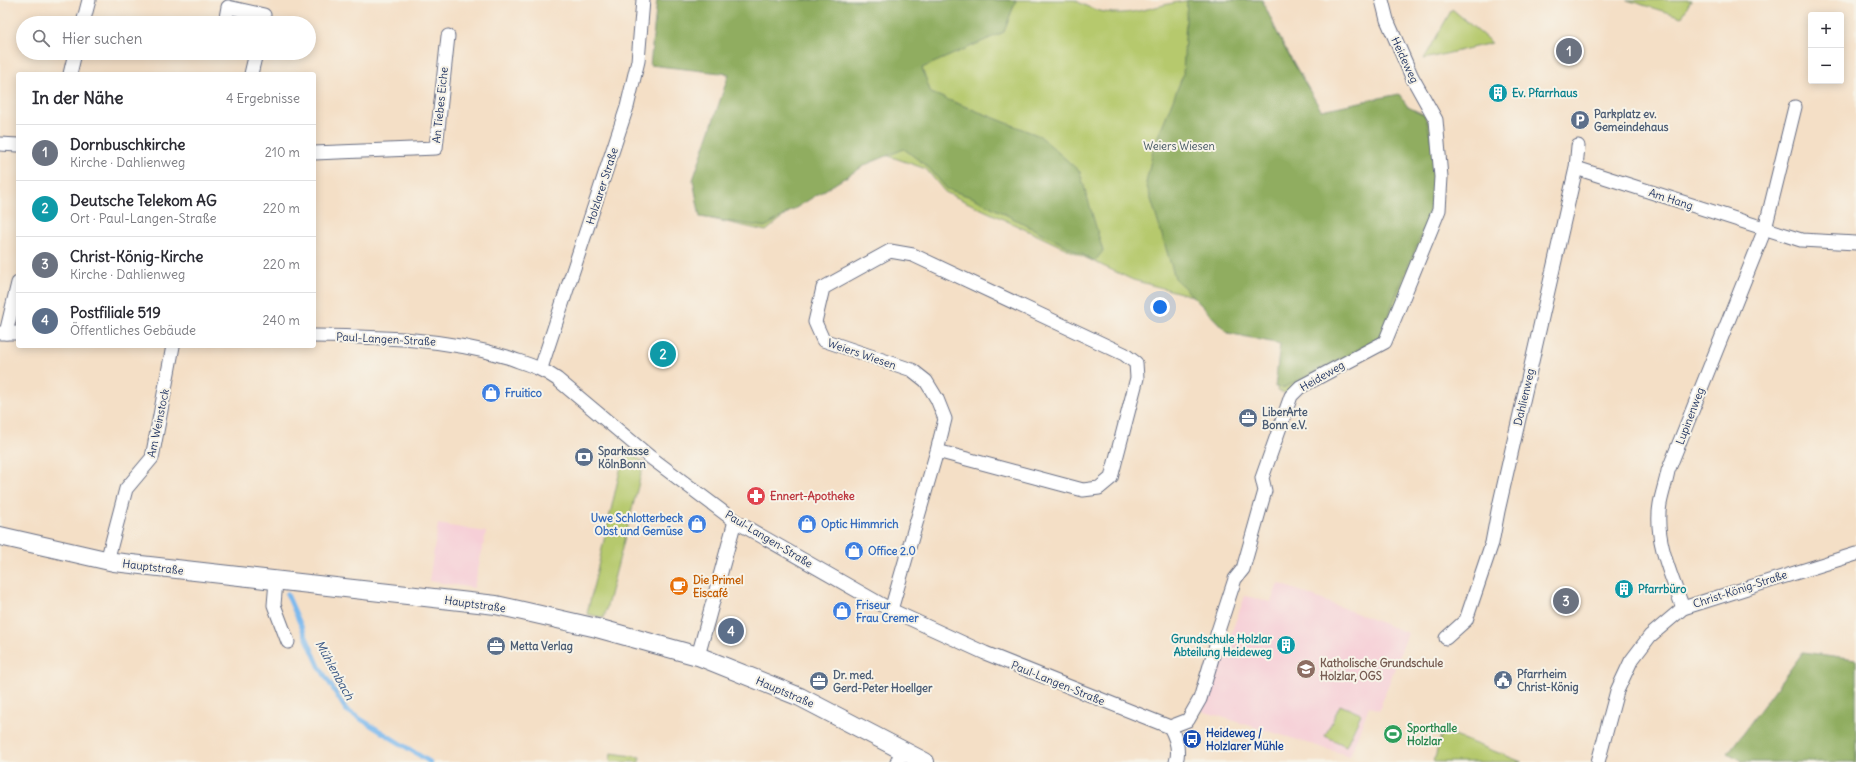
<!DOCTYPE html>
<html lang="de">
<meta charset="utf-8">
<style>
body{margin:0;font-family:Delius,sans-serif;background:#f7f7f7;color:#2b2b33}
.controls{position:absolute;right:12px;top:12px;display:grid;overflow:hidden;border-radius:4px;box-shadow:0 2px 10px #0003}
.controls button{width:36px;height:36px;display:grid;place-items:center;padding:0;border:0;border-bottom:1px solid #e1e1e2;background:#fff;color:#2b2b33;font:20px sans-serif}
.you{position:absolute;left:1160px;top:307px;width:14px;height:14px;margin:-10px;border:3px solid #fff;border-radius:50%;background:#1a73e8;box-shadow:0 0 0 6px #1a73e833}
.badge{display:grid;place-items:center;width:26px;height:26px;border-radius:50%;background:#7c3aed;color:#fff;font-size:13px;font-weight:700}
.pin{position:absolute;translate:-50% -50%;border:2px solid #fff;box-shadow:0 1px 4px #0006}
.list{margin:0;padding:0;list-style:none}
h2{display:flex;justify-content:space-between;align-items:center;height:52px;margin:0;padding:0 16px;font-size:17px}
h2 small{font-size:13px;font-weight:400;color:#7c7c81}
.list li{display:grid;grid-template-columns:26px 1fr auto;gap:12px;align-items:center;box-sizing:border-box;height:56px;padding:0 16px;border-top:1px solid #e1e1e2}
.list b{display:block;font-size:15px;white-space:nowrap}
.list p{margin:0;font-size:13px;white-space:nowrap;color:#7c7c81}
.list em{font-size:13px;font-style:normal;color:#7c7c81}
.icon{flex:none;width:22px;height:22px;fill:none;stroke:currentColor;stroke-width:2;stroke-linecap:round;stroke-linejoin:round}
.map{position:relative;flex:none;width:1856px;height:762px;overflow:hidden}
.search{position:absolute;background:#fff;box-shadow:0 2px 10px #0003;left:16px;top:16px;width:300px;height:44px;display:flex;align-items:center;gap:10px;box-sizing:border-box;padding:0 14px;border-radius:22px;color:#7c7c81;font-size:15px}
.panel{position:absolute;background:#fff;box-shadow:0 2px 10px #0003;left:16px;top:72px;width:300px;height:276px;border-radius:4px}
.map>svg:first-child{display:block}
.built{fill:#f6cfd7}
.green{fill:#b6c96d;stroke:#687c66}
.forest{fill:#90ad60;stroke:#566e5f}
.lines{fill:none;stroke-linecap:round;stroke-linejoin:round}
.stream{stroke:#7cb9ee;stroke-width:4.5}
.street-casing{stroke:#676d82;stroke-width:15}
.secondary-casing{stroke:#676d82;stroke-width:20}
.street{stroke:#fff;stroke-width:13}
.secondary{stroke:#fff;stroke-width:18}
.labels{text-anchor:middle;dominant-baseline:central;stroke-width:4;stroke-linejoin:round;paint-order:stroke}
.street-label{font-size:11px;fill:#1b2f5e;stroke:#f7f3e8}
.culture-label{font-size:11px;font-weight:bold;fill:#0d838f;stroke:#f7f3e8;text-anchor:start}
.service-label{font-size:11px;font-weight:bold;fill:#4e5e75;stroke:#f7f3e8;text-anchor:start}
.park-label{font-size:11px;fill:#425662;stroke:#f7f3e8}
.shop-label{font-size:11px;font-weight:bold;fill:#366cbe;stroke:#f7f3e8;text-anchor:start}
.health-label{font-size:11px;font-weight:bold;fill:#be3a42;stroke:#f7f3e8;text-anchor:start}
.food-label{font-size:11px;font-weight:bold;fill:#c56008;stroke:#f7f3e8;text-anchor:start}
.education-label{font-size:11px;font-weight:bold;fill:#785e54;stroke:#f7f3e8;text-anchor:start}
.leisure-label{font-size:11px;font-weight:bold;fill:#27864d;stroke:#f7f3e8;text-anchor:start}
.transit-label{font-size:11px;font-weight:bold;fill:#164399;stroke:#f7f3e8;text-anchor:start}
.water-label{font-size:12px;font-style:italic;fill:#335282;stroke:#f7f3e8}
</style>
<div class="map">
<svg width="1856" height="762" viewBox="0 0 1856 762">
<rect width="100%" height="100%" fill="#f7f3e8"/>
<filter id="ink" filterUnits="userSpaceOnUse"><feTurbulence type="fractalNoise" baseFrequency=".025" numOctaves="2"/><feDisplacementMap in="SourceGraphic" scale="8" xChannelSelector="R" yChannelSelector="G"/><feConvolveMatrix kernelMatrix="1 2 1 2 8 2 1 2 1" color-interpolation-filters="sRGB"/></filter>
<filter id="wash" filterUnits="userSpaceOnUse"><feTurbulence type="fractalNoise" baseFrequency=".012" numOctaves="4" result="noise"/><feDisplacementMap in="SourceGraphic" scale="16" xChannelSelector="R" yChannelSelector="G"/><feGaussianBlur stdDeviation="0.9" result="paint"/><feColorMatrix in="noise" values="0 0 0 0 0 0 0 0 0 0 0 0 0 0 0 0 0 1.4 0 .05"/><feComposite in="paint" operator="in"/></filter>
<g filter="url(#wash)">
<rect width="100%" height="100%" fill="#f4dfc6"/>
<g class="built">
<path d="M438,524l48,8 -12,56 -45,-7z"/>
<path d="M1278,583l130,50 -29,77 -10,-4 -19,50 -148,-45 43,-115 26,6z"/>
</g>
<g class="green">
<path d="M932,0h143c44,28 75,3 119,0 22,0 44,0 65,0l61,111 109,10 6,19 3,59 -51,134 -14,13 -87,47 -9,-2 12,-44 -65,-19 5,-22 -96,-26 -188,-88 -19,-23 -60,-21 -100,83 -63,-14 161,-202z"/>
<path d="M1627,0h64l-9,17z"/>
<path d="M1452,9l40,34 -68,16z"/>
<path d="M625,449l19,14 -40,155 -17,-4z"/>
<path d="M1340,705l21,9 -15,32 -21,-10z"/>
<path d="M1442,731l80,31h-88z"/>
<path d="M611,753l29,4 -1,5h-29z"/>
</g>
<g class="forest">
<path d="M657,0h359l-12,32 -82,36 9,25 109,43 40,36 23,79 -8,10 -121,-63 -27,-9 -18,-21 -25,-19 -37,15 -102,63 -65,-10 -7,-37 36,-106 -79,-9z"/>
<path d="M1187,0h75l22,47 37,63 78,-16 9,13 17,8 12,45 -1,39 -58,140 -95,49 -8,-1 5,-43 -52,-11 -53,-55 -29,-95 8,-37 29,-71z"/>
<path d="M1803,652l53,7v103h-113l-15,-9z"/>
</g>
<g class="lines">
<path class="stream" d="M287,594l32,72 27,44 84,52"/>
</g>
</g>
<g filter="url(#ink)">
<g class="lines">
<defs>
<g id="street">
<path d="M83,23l6,-23"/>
<path d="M225,23l3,-16 36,8 -1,8"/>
<path d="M70,74l5,-21"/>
<path d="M251,74l5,-21"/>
<path d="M0,144l18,1"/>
<path d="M314,153l122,-5 12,-112"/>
<path d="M1576,168l225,72 55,3"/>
<path d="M0,333h18"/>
<path d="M6,333l12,-50"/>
<path d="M314,336c66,1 130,2 193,21 19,7 33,10 50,22l93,78 85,64 156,89 94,43 185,74"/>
<path d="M541,368l86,-261 11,-46 5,-61"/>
<path d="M107,561l19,-72 26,-31 21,-112"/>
<path d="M276,581l-2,24 14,37"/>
<path d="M1683,608c-12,-33 -29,-69 -23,-104 2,-11 6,-22 8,-33l97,-242 30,-122"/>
<path d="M891,610l46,-159 8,-32 -8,-20 -11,-18 -14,-11 -89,-30 -8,-18 8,-34 67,-37 23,4 211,99 12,9 1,15 -26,100 -12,10 -16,2 -146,-39"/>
<path d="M1446,638l20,-18 26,-77 6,-32 78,-343 2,-22"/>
<path d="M698,656l37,-135"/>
<path d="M1170,727l18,-7 12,-21 16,-54 1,-11 18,-55 8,-10 18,-64 4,-14 -3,-13 29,-82 9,-9 85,-45 54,-132 2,-33 -5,-57 -24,-43 -25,-57 -5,-20"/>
<path d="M1170,727c6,11 10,23 6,35"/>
<path d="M897,762l5,-11"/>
<path d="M1598,762l19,-71 14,-30 19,-25 33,-28 173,-54"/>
</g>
<path id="secondary" d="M0,536l114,26 382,43 101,23 101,28 102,41 125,65"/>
</defs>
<use href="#street" class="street-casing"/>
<use href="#secondary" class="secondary-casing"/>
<use href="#street" class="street"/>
<use href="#secondary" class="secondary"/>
</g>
</g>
<defs>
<symbol id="building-disc" viewBox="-11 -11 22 22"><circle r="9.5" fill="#0f9aa8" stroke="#f7f3e8"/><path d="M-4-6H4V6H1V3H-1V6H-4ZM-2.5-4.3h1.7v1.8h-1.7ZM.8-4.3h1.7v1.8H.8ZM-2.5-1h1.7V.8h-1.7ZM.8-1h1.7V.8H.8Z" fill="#fff"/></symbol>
<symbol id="parking-disc" viewBox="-11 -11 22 22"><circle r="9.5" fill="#5c6f8a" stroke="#f7f3e8"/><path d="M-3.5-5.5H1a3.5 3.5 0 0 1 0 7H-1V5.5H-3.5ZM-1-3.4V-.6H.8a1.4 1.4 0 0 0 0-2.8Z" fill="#fff"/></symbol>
<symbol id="shop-disc" viewBox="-11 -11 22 22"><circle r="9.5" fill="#3f7fe0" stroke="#f7f3e8"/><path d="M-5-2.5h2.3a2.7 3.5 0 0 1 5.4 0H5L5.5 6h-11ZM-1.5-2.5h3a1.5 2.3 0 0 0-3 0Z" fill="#fff"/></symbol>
<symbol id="office-disc" viewBox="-11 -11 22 22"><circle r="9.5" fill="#5c6f8a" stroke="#f7f3e8"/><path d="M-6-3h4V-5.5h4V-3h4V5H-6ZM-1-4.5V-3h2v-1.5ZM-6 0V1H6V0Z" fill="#fff"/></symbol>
<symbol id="bank-disc" viewBox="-11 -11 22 22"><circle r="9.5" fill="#5c6f8a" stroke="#f7f3e8"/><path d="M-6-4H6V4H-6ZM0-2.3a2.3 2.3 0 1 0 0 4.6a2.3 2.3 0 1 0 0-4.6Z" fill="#fff"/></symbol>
<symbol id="pharmacy-disc" viewBox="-11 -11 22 22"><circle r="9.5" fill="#e0444e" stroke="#f7f3e8"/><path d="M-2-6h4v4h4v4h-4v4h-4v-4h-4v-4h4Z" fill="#fff"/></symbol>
<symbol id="cafe-disc" viewBox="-11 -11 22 22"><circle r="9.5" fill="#e8710a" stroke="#f7f3e8"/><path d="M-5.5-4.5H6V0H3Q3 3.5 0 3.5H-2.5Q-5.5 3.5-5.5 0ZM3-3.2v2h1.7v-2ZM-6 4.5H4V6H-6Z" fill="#fff"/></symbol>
<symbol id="school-disc" viewBox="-11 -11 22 22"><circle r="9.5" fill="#8d6e63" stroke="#f7f3e8"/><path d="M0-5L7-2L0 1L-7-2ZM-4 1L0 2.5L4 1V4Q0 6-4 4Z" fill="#fff"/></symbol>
<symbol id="civic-disc" viewBox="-11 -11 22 22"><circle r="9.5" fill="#5c6f8a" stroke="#f7f3e8"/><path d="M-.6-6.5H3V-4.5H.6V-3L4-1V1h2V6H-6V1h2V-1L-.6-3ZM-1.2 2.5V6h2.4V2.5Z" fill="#fff"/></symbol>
<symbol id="stadium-disc" viewBox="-11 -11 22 22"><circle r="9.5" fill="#2e9e5b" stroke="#f7f3e8"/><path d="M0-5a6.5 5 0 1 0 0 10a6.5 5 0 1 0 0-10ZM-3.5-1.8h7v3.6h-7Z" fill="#fff"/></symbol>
<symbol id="bus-disc" viewBox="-11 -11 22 22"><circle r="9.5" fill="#1a4fb4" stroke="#f7f3e8"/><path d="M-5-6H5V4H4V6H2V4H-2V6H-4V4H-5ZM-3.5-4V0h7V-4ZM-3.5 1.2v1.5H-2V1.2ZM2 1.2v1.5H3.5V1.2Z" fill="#fff"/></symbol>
</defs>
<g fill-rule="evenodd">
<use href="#building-disc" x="1487" y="82" width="22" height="22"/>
<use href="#parking-disc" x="1569" y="109" width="22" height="22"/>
<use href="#shop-disc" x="480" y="382" width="22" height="22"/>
<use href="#office-disc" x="1237" y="407" width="22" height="22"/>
<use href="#bank-disc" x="573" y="446" width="22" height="22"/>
<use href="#pharmacy-disc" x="745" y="485" width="22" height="22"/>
<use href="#shop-disc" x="686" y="513" width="22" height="22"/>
<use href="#shop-disc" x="796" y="513" width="22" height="22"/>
<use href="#shop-disc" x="843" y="540" width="22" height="22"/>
<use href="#cafe-disc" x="668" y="575" width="22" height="22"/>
<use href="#building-disc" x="1613" y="578" width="22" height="22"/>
<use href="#shop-disc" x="831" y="600" width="22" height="22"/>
<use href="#building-disc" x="1275" y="634" width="22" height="22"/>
<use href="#office-disc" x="485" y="635" width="22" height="22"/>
<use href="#school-disc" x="1295" y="658" width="22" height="22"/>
<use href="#civic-disc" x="1492" y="669" width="22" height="22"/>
<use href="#office-disc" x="808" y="670" width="22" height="22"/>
<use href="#stadium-disc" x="1382" y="723" width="22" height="22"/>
<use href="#bus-disc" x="1181" y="728" width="22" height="22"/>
</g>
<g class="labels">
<g class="street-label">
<text transform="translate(1405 60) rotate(65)">Heideweg</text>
<text transform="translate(440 105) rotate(-84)">An Tiebes Eiche</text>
<text transform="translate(602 186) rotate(-72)">Holzlarer Straße</text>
<text transform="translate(1671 199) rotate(18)">Am Hang</text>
<text transform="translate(386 339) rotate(3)">Paul-Langen-Straße</text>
<text transform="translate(862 354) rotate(19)">Weiers Wiesen</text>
<text transform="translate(1322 376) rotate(-30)">Heideweg</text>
<text transform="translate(1524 397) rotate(-77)">Dahlienweg</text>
<text transform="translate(1690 416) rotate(-69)">Lupinenweg</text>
<text transform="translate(158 423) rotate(-78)">Am Weinstock</text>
<text transform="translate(769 539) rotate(31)">Paul-Langen-Straße</text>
<text transform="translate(153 567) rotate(7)">Hauptstraße</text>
<text transform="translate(1740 589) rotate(-18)">Christ-König-Straße</text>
<text transform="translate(475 604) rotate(8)">Hauptstraße</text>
<text transform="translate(1058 683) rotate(22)">Paul-Langen-Straße</text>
<text transform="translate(785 692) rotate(23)">Hauptstraße</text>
</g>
<g class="culture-label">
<text x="1512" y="93">Ev. Pfarrhaus</text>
<text x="1638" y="589">Pfarrbüro</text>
<text x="1272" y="639" text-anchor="end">Grundschule Holzlar<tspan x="1272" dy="13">Abteilung Heideweg</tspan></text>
</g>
<g class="service-label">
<text x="1594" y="114">Parkplatz ev.<tspan x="1594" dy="13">Gemeindehaus</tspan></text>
<text x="1262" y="412">LiberArte<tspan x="1262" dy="13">Bonn e.V.</tspan></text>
<text x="598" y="451">Sparkasse<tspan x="598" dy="13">KölnBonn</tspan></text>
<text x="510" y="646">Metta Verlag</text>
<text x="1517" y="674">Pfarrheim<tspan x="1517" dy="13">Christ-König</tspan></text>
<text x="833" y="675">Dr. med.<tspan x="833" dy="13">Gerd-Peter Hoellger</tspan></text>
</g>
<g class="park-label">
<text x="1179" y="146">Weiers Wiesen</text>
</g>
<g class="shop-label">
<text x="505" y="393">Fruitico</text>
<text x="683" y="518" text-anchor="end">Uwe Schlotterbeck<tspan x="683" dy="13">Obst und Gemüse</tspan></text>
<text x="821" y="524">Optic Himmrich</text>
<text x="868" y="551">Office 2.0</text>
<text x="856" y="605">Friseur<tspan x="856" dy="13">Frau Cremer</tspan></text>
</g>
<g class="health-label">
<text x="770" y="496">Ennert-Apotheke</text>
</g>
<g class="food-label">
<text x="693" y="580">Die Primel<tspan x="693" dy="13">Eiscafé</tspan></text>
</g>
<g class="education-label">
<text x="1320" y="663">Katholische Grundschule<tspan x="1320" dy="13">Holzlar, OGS</tspan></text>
</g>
<g class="leisure-label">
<text x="1407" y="728">Sporthalle<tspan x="1407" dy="13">Holzlar</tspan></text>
</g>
<g class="transit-label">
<text x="1206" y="733">Heideweg /<tspan x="1206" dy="13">Holzlarer Mühle</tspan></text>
</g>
<g class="water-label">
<text transform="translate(335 670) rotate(61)">Mühlenbach</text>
</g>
</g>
</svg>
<div class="controls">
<button>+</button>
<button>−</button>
</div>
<div class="you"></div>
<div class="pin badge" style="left:1569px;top:51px;background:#6b7280">1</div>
<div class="pin badge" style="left:663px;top:354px;background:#0f9aa8">2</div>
<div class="pin badge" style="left:1566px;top:601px;background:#6b7280">3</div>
<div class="pin badge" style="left:731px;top:631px;background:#5c6f8a">4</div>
<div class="search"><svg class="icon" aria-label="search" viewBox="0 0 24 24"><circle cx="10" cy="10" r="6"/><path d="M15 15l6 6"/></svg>Hier suchen</div>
<section class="panel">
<h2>In der Nähe<small>4 Ergebnisse</small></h2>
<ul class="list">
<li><span class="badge" style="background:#6b7280">1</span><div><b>Dornbuschkirche</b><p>Kirche · Dahlienweg</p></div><em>210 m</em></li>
<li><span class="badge" style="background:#0f9aa8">2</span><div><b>Deutsche Telekom AG</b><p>Ort · Paul-Langen-Straße</p></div><em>220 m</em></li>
<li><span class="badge" style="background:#6b7280">3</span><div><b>Christ-König-Kirche</b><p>Kirche · Dahlienweg</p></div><em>220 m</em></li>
<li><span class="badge" style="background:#5c6f8a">4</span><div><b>Postfiliale 519</b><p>Öffentliches Gebäude</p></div><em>240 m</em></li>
</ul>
</section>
</div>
